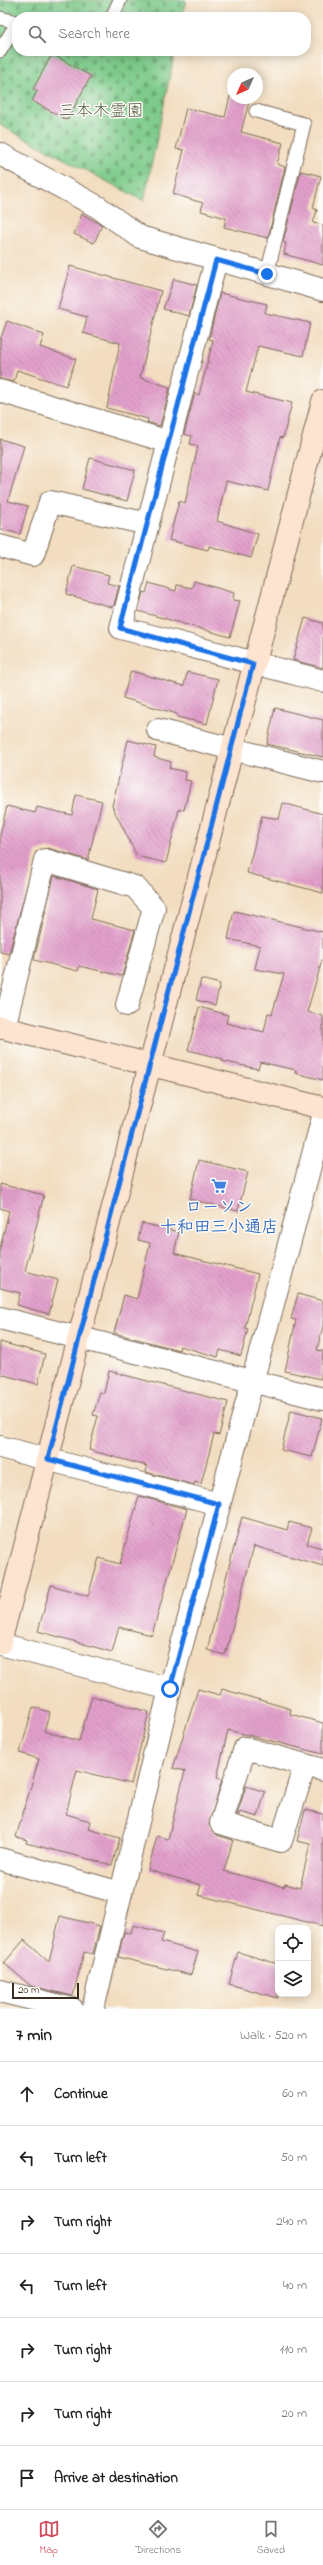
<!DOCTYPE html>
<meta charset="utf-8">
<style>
body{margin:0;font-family:"Indie Flower","Klee One",sans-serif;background:#f6f6f6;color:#222}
.controls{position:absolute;right:12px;bottom:12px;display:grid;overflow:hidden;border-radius:8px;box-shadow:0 2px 10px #0003}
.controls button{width:36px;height:36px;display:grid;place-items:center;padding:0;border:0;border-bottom:1px solid #e0e0e0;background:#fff;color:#222;font:20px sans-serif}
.compass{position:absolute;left:227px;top:68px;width:36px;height:36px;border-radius:50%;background:#fff;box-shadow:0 2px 10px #0003;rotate:225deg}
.scale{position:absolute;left:12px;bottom:10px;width:67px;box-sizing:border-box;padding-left:4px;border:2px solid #3b2a1e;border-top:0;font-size:11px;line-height:14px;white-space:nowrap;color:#3b2a1e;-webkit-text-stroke:3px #fdfcf7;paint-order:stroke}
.stop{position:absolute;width:12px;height:12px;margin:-9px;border:3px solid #1a73e8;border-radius:50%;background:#fff}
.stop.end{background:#1a73e8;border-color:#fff;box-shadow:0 1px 4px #0008}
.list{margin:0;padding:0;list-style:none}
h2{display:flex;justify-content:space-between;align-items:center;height:52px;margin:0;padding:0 16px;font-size:17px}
h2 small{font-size:13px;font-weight:400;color:#767676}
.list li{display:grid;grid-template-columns:26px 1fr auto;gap:12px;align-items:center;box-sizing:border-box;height:64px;padding:0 16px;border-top:1px solid #e0e0e0}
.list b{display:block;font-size:15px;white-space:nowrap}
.list em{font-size:13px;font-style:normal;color:#767676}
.icon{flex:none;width:22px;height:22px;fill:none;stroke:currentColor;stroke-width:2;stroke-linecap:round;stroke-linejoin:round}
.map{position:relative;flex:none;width:323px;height:2009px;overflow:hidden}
.search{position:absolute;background:#fff;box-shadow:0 2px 10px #0003;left:12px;right:12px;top:12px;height:44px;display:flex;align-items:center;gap:10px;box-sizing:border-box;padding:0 14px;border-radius:16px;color:#767676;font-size:15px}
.sheet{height:500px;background:#fff}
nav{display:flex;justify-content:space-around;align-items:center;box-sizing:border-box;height:56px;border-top:1px solid #e0e0e0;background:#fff;font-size:11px;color:#767676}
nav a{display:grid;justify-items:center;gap:2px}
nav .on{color:#d1495b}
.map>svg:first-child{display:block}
.cemetery{fill:url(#cemetery-stones);stroke:#5c7a54}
.building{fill:url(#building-back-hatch)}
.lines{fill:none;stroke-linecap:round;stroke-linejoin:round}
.lane-casing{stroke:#7b6957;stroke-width:15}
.street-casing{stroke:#7b6957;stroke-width:24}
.secondary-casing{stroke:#7b6957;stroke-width:24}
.lane{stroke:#fff;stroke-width:13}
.street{stroke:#fff;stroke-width:22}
.secondary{stroke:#fde4d1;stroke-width:22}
.route{stroke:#1a73e8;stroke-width:5}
.labels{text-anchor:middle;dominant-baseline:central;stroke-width:3;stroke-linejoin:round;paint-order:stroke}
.park-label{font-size:17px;fill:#4f5a3e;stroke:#fdfcf7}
.shop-label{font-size:17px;font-weight:bold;fill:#366cbe;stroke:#fdfcf7}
</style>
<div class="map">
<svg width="323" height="2009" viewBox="0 0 323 2009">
<defs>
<pattern id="cemetery-stones" width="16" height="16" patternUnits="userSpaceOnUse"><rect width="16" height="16" fill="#7dca8a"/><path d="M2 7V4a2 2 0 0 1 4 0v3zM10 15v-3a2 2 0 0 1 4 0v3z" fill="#68a470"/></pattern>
<pattern id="building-back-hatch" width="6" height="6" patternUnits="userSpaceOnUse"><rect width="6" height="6" fill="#e3a0cc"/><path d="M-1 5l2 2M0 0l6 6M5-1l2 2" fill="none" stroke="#b983a5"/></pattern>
</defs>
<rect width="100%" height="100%" fill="#fdfcf7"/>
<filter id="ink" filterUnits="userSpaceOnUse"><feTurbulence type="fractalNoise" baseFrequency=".025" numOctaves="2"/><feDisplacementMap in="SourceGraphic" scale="8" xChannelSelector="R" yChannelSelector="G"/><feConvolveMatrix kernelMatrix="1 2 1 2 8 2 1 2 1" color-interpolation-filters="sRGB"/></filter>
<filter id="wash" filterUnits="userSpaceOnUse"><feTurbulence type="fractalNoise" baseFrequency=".012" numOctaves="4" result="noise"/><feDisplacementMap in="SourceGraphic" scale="16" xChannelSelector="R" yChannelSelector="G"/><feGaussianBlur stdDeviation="0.9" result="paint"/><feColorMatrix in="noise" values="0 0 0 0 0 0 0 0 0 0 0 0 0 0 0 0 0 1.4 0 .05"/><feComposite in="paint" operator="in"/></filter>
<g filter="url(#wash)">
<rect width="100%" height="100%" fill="#f2ddc0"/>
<path class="cemetery" d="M0,0h186l-4,17h-165v34h158l-31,150 -144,-76z"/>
<g id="blocks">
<g class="building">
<path d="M52,54l39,22 -24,44 -35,-19 5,-10 -4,-2z"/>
<path d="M230,96l19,6 -8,30 42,11 -6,21 8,3 -17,71 -44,-11 2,-9 -25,-7 2,-8 -30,-9 11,-44 -8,-1 10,-41 39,9z"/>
<path d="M301,171l20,5 -8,32 4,2 -4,13 10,2v40l-39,-11 2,-11 -3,-1z"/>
<path d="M82,214l20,11 -8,18 -20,-9z"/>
<path d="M70,266l91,25 -21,87 30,9 -10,39 -13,-4 1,-3 -41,-11 13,-65 -37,-10 4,-16 -29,-8z"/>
<path d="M174,279l23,6 -8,31 -26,-7z"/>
<path d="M220,293l47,11 -2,9 45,10 -7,33 -45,-10 -12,46 46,11 -9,35 -3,-1 -12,54 -42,-10 -9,40 41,13 -7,24 -42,-12 -1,4 -39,-10 10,-39 6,2 13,-57 -8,-2 2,-8 -8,-2 11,-41 4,2 14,-55 -4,-1z"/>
<path d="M7,321l37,14 -4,12 36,12 -10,27 -49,-16 -3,12 -14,-3v-39z"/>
<path d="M0,439l24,7 -16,55 20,5 -8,28 -20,-5z"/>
<path d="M90,458l45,12 -8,31 -45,-12z"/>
<path d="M73,566l36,9 -2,8 12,3 -5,19 -2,2 -46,-13z"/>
<path d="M194,581l40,12 -1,7 7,1 -10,36 -92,-26 5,-19 3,1 3,-10 27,8 1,-6 15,3z"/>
<path d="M305,618l18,5v45l-30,-8z"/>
<path d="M131,671l53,15 3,-14 31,7 -11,45 -30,-7v-3l-54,-16z"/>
<path d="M275,708l48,12v37l-56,-13z"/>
<path d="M128,740l28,7 -2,10 17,5 -2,6 17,4 -1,8 6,1 -7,29 -5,-1 -13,54 -29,-7 -25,-50z"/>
<path d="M76,795l26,6 -14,59 -40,-12 -12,4 -27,102 -9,-2v-117l7,-29 28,7 2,-6 35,8z"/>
<path d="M283,803l40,11v79l-76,-20 15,-57 17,3z"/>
<path d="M54,876l44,13 -7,30 44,11 -13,46 -43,-10 -1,5 -44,-11z"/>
<path d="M234,911l89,21v25l-16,55 16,4v64l-28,-7 1,-3 -36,-8 -2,7 -36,-8 1,-2 -35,-9 11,-43 29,8 -2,8 38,9 4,-19 4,1 12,-40 -29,-5 5,-23 -32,-7z"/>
<path d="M201,979l19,5 -5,21 -19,-5z"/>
<path d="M199,1160l49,12 -10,39 -48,-12z"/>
<path d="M0,1184l44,11 -19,76 33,9 -9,34 -32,-9 3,-12 -20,-5v-40l9,-37 -9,-3z"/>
<path d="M142,1223l37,9 -5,21 84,21 -13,54 3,1 -7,27 -21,-6 -2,7 -38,-11 -1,4 -65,-17 10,-38 13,4 13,-56 -12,-3z"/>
<path d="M298,1294l25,7v25l-6,24 6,1 -2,28 -36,-8 11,-51 -5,-1z"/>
<path d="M0,1342l45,12 -7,30 -38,-10z"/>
<path d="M109,1371l119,31 -9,33 -5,-1 -13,50 -6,-2 -1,3 -48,-13 1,-6 -58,-16 9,-34 -5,-1 7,-23 4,1z"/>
<path d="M291,1410l31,8 -10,39 -31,-7z"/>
<path d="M139,1496l48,13 -35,126 -33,-8 -7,25 -74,-21 13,-46 37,11 11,-38 21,6z"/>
<path d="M242,1517l45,13 2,-8 23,6 -5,16 16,4v18l-69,-20 -29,109 -18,-5z"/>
<path d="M198,1689l22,6 2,-6 69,20 -1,5 33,9v31l-95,-24 -11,48 5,1 -13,46 8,10 16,5 -9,31 60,16 1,-3 15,4 10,-44 -13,-3 8,-31 18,4v112l-125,-31 3,-10 -53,-15 9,-34 11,3 17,-68 -12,-3z"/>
<path d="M92,1696l57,16 -18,72 -54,-14 -11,44 24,7 -2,8 32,9 -8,27 -86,-22 1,-3 -11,-3 23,-78 -19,-6 13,-46 17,5 -6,19 35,10z"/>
<path d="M246,1786l19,6 -7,25 -18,-5 -1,3h-2z"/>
<path d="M60,1916l40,10 -7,28 -9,-2 -11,44 -42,-10 -27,-23 20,-23 25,22z"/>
<path d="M133,1925l31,8 -3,9 37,10 -7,23 -73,-18 6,-25 7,1z"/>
<path d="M238,1952l40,12v34l-49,-14z"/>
</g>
</g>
</g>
<g filter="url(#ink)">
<use href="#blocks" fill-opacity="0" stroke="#7b6957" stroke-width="1"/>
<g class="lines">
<defs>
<g id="lane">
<path d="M112,17l8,-17"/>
<path d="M0,18l17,4"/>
<path d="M0,51l17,-28"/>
<path d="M256,111l48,13 -37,150"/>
</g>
<g id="street">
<path d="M0,154l98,53 42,30 183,53"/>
<path d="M216,260l-95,368 202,53"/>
<path d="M0,391l169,51"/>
<path d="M0,546l33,9 17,-53 98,22"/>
<path d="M158,730l165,42"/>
<path d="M4,1028l41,-168 90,27 19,21 -27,97"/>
<path d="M0,1318l323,81"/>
<path d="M0,1447l219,57"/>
<path d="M0,1644l170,45"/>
<path d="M305,1765l-24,76 -60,-18 24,-75 78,22"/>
<path d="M0,1859l121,34"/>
<path d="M0,1991l72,18"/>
<path d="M93,2009l77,-320 153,-572"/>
</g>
<g id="secondary">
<path d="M0,1027l323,81"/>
<path d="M0,1643c107,-414 213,-828 323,-1242"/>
</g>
</defs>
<use href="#lane" class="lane-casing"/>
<use href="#street" class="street-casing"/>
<use href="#secondary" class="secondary-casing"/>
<use href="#lane" class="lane"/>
<use href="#street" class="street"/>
<use href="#secondary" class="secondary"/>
</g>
</g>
<g class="lines" filter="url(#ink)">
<path class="route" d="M170,1689l49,-185 -171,-45 205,-795 -133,-36 96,-368 51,14"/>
</g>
<defs>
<symbol id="supermarket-bare" viewBox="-9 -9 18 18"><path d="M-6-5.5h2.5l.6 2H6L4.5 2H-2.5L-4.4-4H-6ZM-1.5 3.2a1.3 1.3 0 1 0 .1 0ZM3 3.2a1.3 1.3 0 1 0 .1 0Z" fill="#3f7fe0" stroke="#fdfcf7" stroke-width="2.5" paint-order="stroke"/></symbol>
</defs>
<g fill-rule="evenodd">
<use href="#supermarket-bare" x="208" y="1175" width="22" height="22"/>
</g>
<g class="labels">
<g class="park-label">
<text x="101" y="111">三本木霊園</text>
</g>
<g class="shop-label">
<text x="219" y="1207">ローソン<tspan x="219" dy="20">十和田三小通店</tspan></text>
</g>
</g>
</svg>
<div class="controls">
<button><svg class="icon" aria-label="locate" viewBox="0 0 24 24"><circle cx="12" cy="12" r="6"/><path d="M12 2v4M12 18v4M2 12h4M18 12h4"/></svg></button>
<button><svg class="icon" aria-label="layers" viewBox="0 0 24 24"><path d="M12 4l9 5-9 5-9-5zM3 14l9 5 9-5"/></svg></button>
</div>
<svg class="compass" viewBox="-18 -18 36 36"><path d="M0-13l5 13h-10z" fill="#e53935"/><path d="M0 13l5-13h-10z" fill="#767676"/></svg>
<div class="scale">20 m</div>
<div class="stop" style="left:170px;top:1689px"></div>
<div class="stop end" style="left:267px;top:274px"></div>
<div class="search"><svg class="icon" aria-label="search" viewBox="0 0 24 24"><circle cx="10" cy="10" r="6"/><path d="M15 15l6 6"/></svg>Search here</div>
</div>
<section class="sheet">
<h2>7 min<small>Walk · 520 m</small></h2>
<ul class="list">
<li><svg class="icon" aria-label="ahead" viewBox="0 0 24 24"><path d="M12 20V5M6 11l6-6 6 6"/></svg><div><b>Continue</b></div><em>60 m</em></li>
<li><svg class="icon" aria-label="left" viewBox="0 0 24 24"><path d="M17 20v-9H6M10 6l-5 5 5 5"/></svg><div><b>Turn left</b></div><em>50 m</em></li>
<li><svg class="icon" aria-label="right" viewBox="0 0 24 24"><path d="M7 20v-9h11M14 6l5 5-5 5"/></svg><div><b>Turn right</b></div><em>240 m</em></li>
<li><svg class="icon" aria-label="left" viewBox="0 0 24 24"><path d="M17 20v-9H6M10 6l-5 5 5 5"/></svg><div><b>Turn left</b></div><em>40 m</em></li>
<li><svg class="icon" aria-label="right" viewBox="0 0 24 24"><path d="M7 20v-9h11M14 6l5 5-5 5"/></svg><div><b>Turn right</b></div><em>110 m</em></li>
<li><svg class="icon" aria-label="right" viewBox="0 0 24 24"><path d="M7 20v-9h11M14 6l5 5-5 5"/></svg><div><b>Turn right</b></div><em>20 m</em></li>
<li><svg class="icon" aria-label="arrive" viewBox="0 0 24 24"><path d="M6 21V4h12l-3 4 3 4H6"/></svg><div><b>Arrive at destination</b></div></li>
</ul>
</section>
<nav>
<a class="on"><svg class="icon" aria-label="map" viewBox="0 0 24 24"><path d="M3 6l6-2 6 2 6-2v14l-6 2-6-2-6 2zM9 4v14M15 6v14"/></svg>Map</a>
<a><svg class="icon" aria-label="directions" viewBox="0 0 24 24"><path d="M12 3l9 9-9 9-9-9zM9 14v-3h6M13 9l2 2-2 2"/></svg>Directions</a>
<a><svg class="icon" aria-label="saved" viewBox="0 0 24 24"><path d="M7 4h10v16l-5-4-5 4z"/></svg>Saved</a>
</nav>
